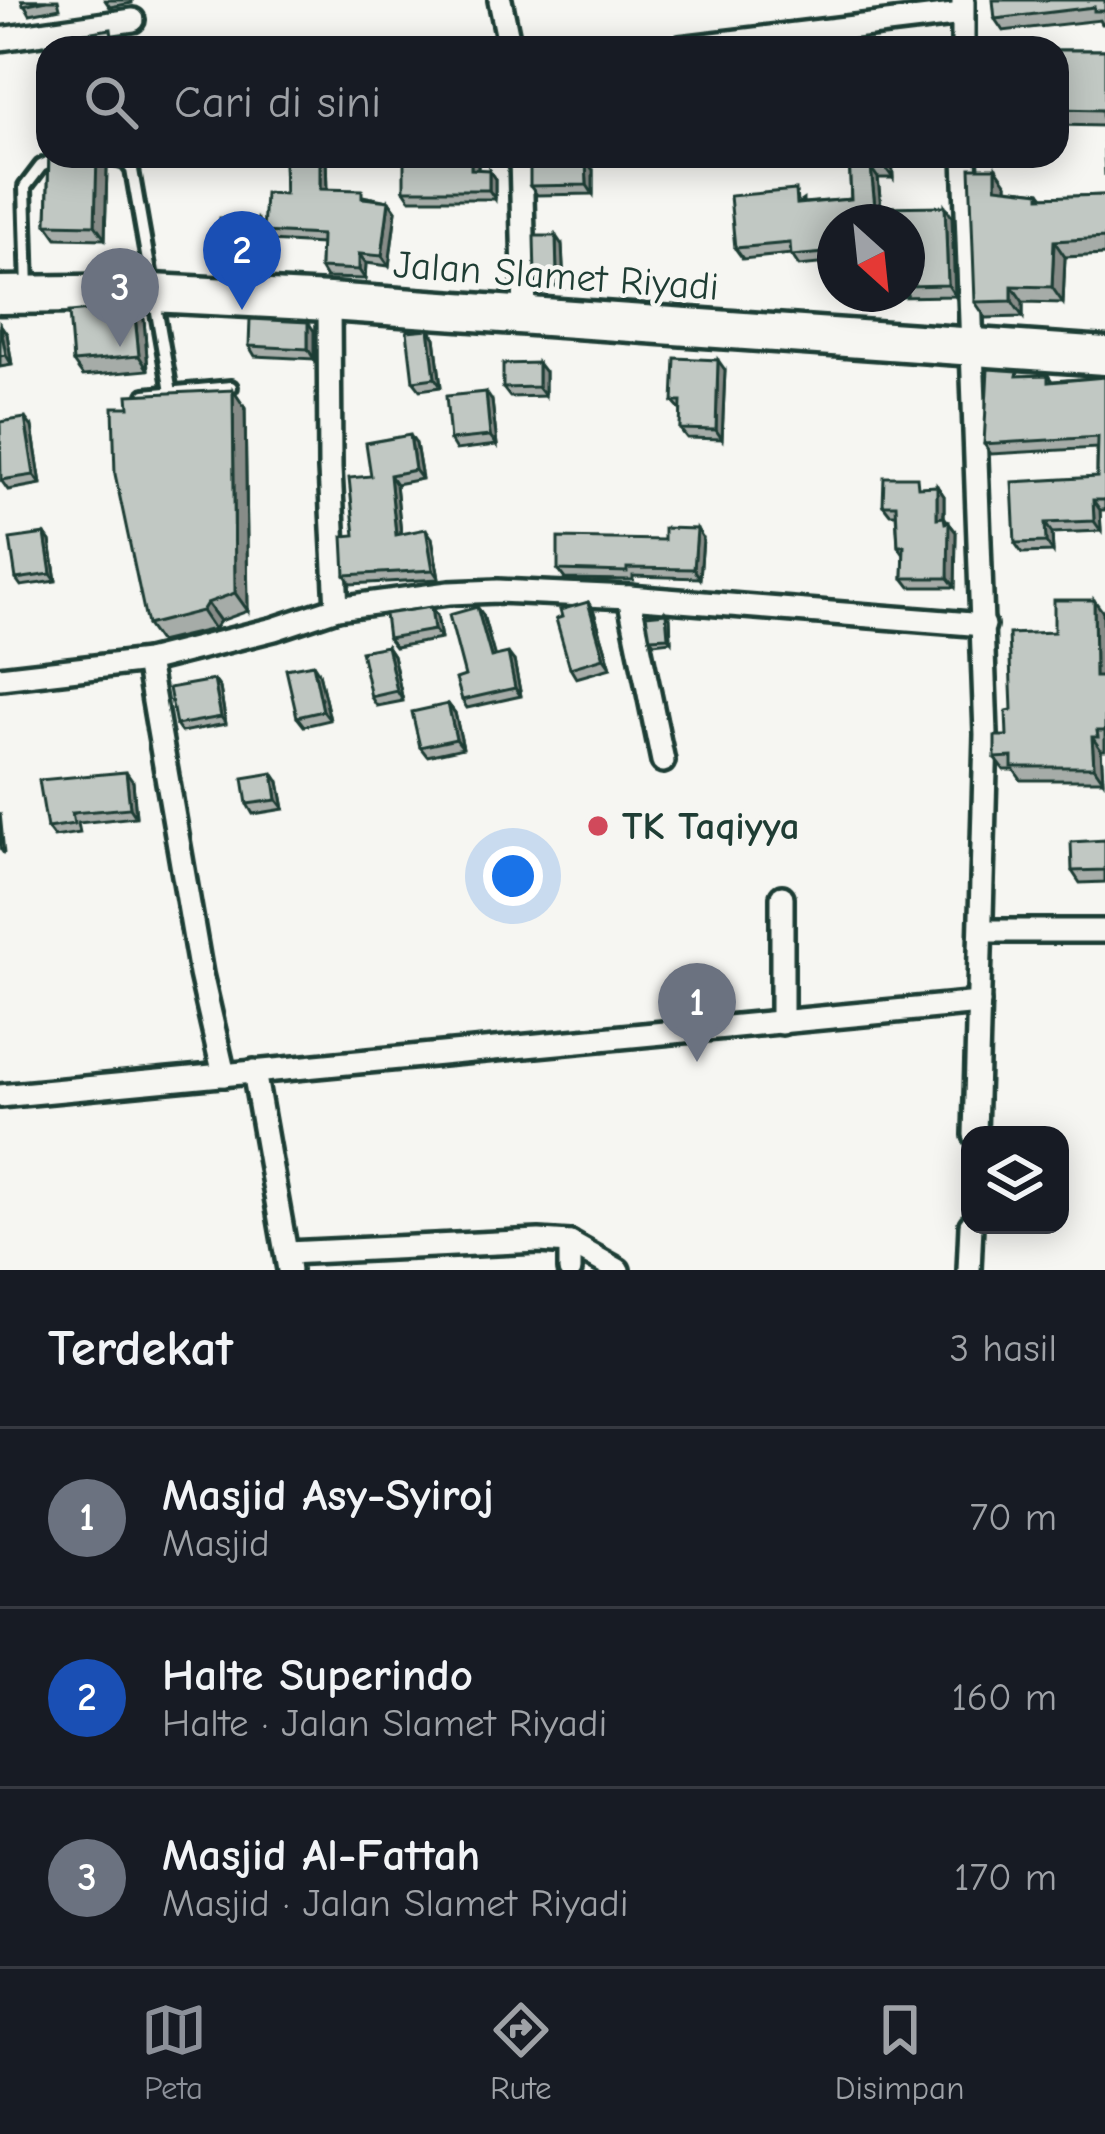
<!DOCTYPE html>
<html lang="id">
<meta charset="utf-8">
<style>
body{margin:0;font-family:"Comic Neue",sans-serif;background:#20242c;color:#f1f3f6}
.controls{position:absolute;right:36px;bottom:36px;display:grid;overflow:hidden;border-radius:24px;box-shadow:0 6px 30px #0003}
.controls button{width:108px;height:108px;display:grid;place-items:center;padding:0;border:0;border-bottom:3px solid #363941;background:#171b24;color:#f1f3f6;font:60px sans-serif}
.compass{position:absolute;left:817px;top:204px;width:108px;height:108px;border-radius:50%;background:#171b24;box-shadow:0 6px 30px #0003;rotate:153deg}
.you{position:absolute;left:513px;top:876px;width:42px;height:42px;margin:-30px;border:9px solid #fff;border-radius:50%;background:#1a73e8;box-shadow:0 0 0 18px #1a73e833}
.badge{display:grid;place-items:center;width:78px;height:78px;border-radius:50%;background:#8c9099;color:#fff;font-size:39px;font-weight:700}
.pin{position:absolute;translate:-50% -99px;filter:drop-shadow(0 3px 6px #0008)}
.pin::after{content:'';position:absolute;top:63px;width:42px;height:36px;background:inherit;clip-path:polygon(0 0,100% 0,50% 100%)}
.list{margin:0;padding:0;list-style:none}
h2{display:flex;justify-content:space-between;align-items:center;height:156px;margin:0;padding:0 48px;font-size:51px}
h2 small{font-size:39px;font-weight:400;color:#9ea1a6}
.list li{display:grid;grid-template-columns:78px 1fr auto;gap:36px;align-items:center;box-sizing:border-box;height:180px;padding:0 48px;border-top:3px solid #363941}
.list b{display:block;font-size:45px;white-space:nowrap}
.list p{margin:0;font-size:39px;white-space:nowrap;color:#9ea1a6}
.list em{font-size:39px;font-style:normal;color:#9ea1a6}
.icon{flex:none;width:66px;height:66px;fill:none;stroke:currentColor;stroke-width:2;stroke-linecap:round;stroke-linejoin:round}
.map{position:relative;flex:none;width:1105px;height:1270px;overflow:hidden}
.search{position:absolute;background:#171b24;box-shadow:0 6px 30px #0003;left:36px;right:36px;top:36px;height:132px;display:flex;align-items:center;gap:30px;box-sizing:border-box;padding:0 42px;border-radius:36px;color:#9ea1a6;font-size:45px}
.sheet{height:696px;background:#171b24}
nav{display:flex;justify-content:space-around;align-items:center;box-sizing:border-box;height:168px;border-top:3px solid #363941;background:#171b24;font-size:33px;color:#9ea1a6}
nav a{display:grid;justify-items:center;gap:6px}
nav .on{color:#8c9099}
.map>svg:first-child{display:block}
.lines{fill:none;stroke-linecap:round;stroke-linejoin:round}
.lane-casing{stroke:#1f3d34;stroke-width:20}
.street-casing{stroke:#1f3d34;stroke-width:30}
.primary-casing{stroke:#1f3d34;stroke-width:45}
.lane{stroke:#f6f6f2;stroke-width:10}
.street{stroke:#f6f6f2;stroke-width:21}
.primary{stroke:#f6f6f2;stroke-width:36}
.wall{fill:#a6aca8;stroke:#1f3d34;stroke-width:3}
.shaded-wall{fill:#878c88;stroke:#1f3d34;stroke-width:3}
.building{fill:#c1c8c3;stroke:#1f3d34;stroke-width:3}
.poi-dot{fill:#d1495b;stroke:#f6f6f2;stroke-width:4.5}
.labels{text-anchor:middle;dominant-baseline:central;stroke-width:9;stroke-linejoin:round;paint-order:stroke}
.street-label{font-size:39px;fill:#1f3d34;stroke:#f6f6f2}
.poi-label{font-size:39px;font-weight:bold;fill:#1f3d34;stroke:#f6f6f2;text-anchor:start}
</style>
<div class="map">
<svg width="1105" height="1270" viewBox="0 0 1105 1270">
<rect width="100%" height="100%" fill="#f6f6f2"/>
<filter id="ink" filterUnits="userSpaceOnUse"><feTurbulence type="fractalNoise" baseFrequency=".00833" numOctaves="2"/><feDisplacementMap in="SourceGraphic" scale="24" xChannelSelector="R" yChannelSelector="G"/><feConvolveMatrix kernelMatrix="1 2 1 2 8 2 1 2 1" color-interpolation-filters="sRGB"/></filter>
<g filter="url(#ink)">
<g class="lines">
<defs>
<g id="lane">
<path d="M107,157l19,5 6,8 39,222"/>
<path d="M28,290l-3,-103 16,-21 17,-8"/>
<path d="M145,395l86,-8"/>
</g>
<g id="street">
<path d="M500,0l10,48"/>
<path d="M963,1v47"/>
<path d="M0,39l133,-19"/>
<path d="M680,48l282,-34"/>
<path d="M521,156l4,159"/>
<path d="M965,156l21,578 -11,401"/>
<path d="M329,302l1,167 7,139"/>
<path d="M629,597l34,164"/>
<path d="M147,661l54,313 23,101"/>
<path d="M0,678l147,-17 127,-32 63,-21 112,-15 49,-2 131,6 355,28"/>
<path d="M982,931h123"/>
<path d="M782,1023v-126"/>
<path d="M254,1071l35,199"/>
<path d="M0,1096l979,-93"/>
<path d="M570,1243v27"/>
<path d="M287,1253l252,-12 31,2 48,27"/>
<path d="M969,1270l2,-45"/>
</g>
<path id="primary" d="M0,295l152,-2 177,9 776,54"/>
</defs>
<use href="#lane" class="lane-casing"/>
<use href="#street" class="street-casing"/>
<use href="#primary" class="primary-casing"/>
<use href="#lane" class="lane"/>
<use href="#street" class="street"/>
<use href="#primary" class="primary"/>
</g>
<g class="wall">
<path d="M22,0h36l2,8 -30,6z"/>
<path d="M105,0h27v3l-22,4z"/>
<path d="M1105,0v24h-3l-2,-4 -97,11 -8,-12z"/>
<path d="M1057,50h48l-2,76 -46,-1z"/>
<path d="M49,156h50l8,11 -2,72 -48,-1 -10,-14z"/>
<path d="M284,156h42l1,33 62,12 7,10 -7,55 -23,-3 -1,16 -39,-1 -6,-10 1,-24 -52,-3 -5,-7 -2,33 -37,-2 -7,-10 45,-27 22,-34z"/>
<path d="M849,156h43l1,22h-15l3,29 71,10 3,79 -62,1 -2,-3h16v-72h-72v49l-7,-8 -29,3 -8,-12 -48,5 -8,-11 68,-48v3l48,-4z"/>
<path d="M478,165v5l17,9v20h-85l-6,-9z"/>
<path d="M593,170v24l-56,1 -7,-9z"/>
<path d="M1007,184v4l33,4 4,5 61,-2v60l-40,2 -2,46 -40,-1v15l-37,1 -11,-16z"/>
<path d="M562,245l2,41 -22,1 -7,-9z"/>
<path d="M144,320l4,50 -65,6 -10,-14z"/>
<path d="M0,324l7,10 5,31 -12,2z"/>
<path d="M429,329l6,9 6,49 -21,3 -7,-9z"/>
<path d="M314,331v28l-59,-3 -6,-10z"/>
<path d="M725,370l-3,69 -35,-1 -7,-9 1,-18 -8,-9z"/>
<path d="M545,372v24l-35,1 -7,-9z"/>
<path d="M1048,375l4,6 53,-4v133h-5l1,21 -49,2 1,19 -31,1 -7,-10 82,-66v-29l-106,6 -7,-10 37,-68z"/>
<path d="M492,401l5,44 -41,5 -6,-10z"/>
<path d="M245,408l3,203 -28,10 -6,8 -55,13 -12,-17z"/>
<path d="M32,427l9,57 -33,6 -7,-10z"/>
<path d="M416,444l6,35 -26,5 5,50 31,4 7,41 -88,5 -6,-9 26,-99z"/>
<path d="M937,486l7,10v21l12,15 -1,55h-45l-7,-9 1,-23 -6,-9 -2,-32h-6l-7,-9 41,-18z"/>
<path d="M45,534l5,7 6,40 -35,5 -5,-7z"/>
<path d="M703,538l-3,40 -67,-2v4l-68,-1 -7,-9 106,-30z"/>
<path d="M588,602l6,10 17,56 -35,10 -6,-10 -8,-51z"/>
<path d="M477,607l6,8 11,41 20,5 7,35 -54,12 -5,-8z"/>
<path d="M1103,612l2,65v73h-4l2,30h-82l-7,-10h-10l-9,-12 12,-22 5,-26 42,-78z"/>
<path d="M437,616l4,23 -46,8 -7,-9z"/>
<path d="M670,618l1,23 -17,2 -4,-5z"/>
<path d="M387,646l6,9 10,46 -26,5 -6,-9z"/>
<path d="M319,673l11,47 -26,6 -7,-9z"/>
<path d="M214,680l6,8 6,36 -45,8 -5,-7z"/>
<path d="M448,704l7,9 8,35 -36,8 -7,-9z"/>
<path d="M133,782l3,35 -58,6 2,10 -26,4 -7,-9z"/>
<path d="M279,782l5,27 -31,5 -6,-10z"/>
<path d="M1105,840v42l-25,1 -8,-12z"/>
</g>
<g class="shaded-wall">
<path d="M95,156h4l8,11 -2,72 -10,-14z"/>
<path d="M320,156h6l1,42 -7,-9z"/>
<path d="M471,156l7,9v14l-7,-10z"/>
<path d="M885,156h7l1,22 -8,-11z"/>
<path d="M586,161l7,9v24l-6,-9z"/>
<path d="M871,168l7,10 4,40 -7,-11z"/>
<path d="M996,168l11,16v19l-11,-16z"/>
<path d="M489,170l6,9v20l-6,-9z"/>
<path d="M389,201l7,10 -7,55 -7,-10z"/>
<path d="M945,206l7,11 3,79 -7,-11z"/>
<path d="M258,220l6,9 -2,38 -7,-10z"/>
<path d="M556,236l6,9 2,41 -7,-9z"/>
<path d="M1054,241l11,16 -2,46 -11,-16z"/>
<path d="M359,254l7,9 -1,16 -6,-9z"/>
<path d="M1012,286l11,16v15l-11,-16z"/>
<path d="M134,306l10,14 4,50 -9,-14z"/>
<path d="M308,322l6,9v28l-6,-10z"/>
<path d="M0,324l7,10 5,31 -6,-10z"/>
<path d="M429,329l6,9 6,49 -6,-9z"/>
<path d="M718,360l7,10 -3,69 -6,-9z"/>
<path d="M538,363l7,9v24l-7,-9z"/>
<path d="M233,390l12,18 3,203 -13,-18z"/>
<path d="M486,392l6,9 5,44 -7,-9z"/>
<path d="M25,418l7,9 9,57 -7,-9z"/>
<path d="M410,435l6,9 6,35 -7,-9z"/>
<path d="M390,475l6,9 6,60 -6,-9z"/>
<path d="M937,486l7,10v31l-7,-9z"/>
<path d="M1093,500l7,10 1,21 -7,-10z"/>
<path d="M944,517l12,15 -1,55 -7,-9z"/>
<path d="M1045,523l7,10 1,19 -7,-10z"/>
<path d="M426,529l6,9 7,41 -6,-9z"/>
<path d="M697,529l6,9 -3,40 -6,-9z"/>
<path d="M45,534l5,7 6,40 -5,-7z"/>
<path d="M1094,600l9,12 1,78 -9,-13z"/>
<path d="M588,602l6,10 17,56 -7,-10z"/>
<path d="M207,603l13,18 -6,8 -12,-18z"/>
<path d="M431,607l6,9 4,23 -7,-9z"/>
<path d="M477,607l6,8 14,50 -6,-8z"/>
<path d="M666,613l4,5 1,23 -3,-4z"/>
<path d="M387,646l6,9 10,46 -6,-10z"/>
<path d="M508,653l6,8 7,35 -6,-8z"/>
<path d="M313,664l6,9 11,47 -7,-9z"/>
<path d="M214,680l6,8 6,36 -5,-7z"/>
<path d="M448,704l7,9 8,35 -7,-9z"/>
<path d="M1092,737l9,13 2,30 -9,-13z"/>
<path d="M126,772l7,10 3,35 -6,-9z"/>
<path d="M273,773l6,9 5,27 -7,-9z"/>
<path d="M0,813l4,41 -4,-6z"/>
</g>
<g class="building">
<path d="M22,0h25l-24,5z"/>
<path d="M993,0h112v11h-11v-4l-99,12z"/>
<path d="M111,29l2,15 22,-3 1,7h-68l-2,-12z"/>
<path d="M1057,50h48v126l-3,-66 -45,-1z"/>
<path d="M49,156h48l-2,69 -48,-1z"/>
<path d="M284,156h36v33l42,1v8l27,3 -7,55 -23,-2v16l-39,-2 1,-33 -58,-3 2,-39 20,1z"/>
<path d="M404,156h67v13l18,1v20h-85z"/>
<path d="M849,156h36v11l-14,1 4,39 70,-1 3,79 -41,1v-64h-72v38l-9,1v-8l-35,3 -1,-13 -55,5 -5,-52 66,-6 1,14 54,-5z"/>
<path d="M530,161h56l1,24 -57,1z"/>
<path d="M970,168h26v19l44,5v5l65,-2v43l-51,3 -2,46 -40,-1v15l-37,1z"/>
<path d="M220,218l38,2 -3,37 -37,-2z"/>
<path d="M534,236h22l1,41 -22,1z"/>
<path d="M134,306l5,50 -66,6 -4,-50z"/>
<path d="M250,319l58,3v27l-59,-3z"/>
<path d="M0,324l6,31 -6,1z"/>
<path d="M429,329l6,49 -22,3 -6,-50z"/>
<path d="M675,358l43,2 -2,70 -36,-1 1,-27h-8z"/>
<path d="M538,363v24l-35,1v-24z"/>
<path d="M988,369l30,2 -1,5 31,-1v7l57,-5v123h-12l1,21 -49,2 1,19 -31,1 -3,-61 85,-5 1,-40 -114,7z"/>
<path d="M233,390l2,203 -28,10 -5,8 -55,14 -32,-151 -2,-67h16l-1,-12z"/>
<path d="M486,392l4,44 -40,4 -4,-44z"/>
<path d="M25,418l9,57 -33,5 -1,-58z"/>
<path d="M410,435l5,35 -25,5 6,60 30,-6 7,41 -88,5 -2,-39 12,-1 -6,-57 22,-2 -5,-33z"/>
<path d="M884,477h33l1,10 19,-1v32l7,-1 1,6 4,-1 -1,56h-45l1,-32h-6l-2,-41h-13z"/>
<path d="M664,528l33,1 -3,40 -67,-1v4l-69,-2v-32l106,2z"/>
<path d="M45,534l6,40 -35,5 -6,-40z"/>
<path d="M1054,600h40l1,77h10v54h-8l1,6h-6l2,30h-82v-10l-17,1v-22h12l-1,-25 6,-1 -3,-76 45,-2z"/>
<path d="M588,602l16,56 -34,10 -14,-49 6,-2 -2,-7z"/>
<path d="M431,607l3,23 -46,8 -3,-24z"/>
<path d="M477,607l14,50 17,-4 7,35 -53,12 -6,-21 9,-3 -16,-61z"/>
<path d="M666,613l2,24 -18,1 -4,-23z"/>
<path d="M387,646l10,45 -26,6 -10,-46z"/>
<path d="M313,664l10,47 -26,6 -11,-48z"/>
<path d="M214,680l7,37 -45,8 -7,-37z"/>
<path d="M448,704l8,35 -36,8 -8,-35z"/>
<path d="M126,772l4,36 -58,5 2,11 -27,4 -8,-48z"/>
<path d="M273,773l4,27 -30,4 -4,-26z"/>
<path d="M1105,840v30l-33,1 -1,-29z"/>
</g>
</g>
<circle class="poi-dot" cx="598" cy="826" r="12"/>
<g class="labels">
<g class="street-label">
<text transform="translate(556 276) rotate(4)">Jalan Slamet Riyadi</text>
</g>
<g class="poi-label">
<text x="622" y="826">TK Taqiyya</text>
</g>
</g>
</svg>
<div class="controls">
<button><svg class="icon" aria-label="layers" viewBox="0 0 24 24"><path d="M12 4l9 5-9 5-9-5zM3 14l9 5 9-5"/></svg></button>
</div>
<svg class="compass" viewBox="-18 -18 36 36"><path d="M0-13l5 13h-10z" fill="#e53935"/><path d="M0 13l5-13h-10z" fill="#9ea1a6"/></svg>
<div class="you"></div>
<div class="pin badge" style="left:697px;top:1062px;background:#6b7280">1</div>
<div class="pin badge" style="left:242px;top:310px;background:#1a4fb4">2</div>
<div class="pin badge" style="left:120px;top:347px;background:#6b7280">3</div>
<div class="search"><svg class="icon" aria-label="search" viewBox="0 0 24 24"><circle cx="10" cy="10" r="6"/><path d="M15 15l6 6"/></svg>Cari di sini</div>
</div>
<section class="sheet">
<h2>Terdekat<small>3 hasil</small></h2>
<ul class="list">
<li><span class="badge" style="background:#6b7280">1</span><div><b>Masjid Asy-Syiroj</b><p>Masjid</p></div><em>70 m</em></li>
<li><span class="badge" style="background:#1a4fb4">2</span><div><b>Halte Superindo</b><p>Halte · Jalan Slamet Riyadi</p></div><em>160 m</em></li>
<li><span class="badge" style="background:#6b7280">3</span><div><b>Masjid Al-Fattah</b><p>Masjid · Jalan Slamet Riyadi</p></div><em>170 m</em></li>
</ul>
</section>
<nav>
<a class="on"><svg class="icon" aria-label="map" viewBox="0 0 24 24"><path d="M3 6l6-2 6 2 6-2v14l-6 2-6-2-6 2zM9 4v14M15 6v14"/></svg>Peta</a>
<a><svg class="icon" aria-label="directions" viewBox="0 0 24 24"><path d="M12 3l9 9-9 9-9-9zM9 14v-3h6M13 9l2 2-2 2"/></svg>Rute</a>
<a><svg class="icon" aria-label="saved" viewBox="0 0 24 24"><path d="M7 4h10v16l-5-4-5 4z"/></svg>Disimpan</a>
</nav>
